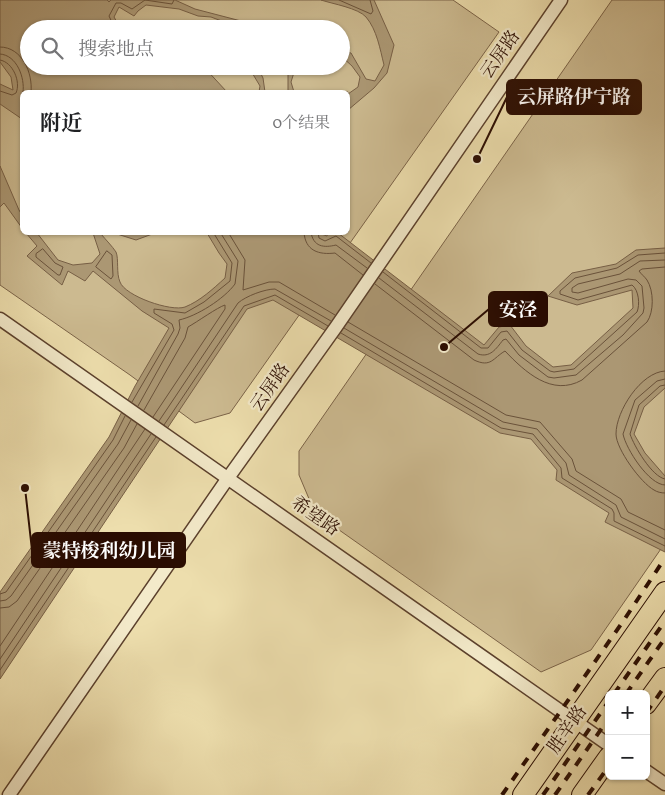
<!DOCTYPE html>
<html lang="zh">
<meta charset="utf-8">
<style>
body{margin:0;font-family:Vollkorn,"Noto Serif SC",serif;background:#f2f2f2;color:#202124}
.controls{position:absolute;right:15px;bottom:15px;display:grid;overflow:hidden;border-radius:8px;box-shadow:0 1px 4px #0004}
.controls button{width:45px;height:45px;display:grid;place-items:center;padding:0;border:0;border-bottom:1px solid #e0e0e0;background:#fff;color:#202124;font:25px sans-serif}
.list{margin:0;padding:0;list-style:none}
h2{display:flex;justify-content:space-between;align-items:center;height:65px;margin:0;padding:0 20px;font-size:21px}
h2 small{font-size:16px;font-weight:400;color:#757577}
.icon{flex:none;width:28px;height:28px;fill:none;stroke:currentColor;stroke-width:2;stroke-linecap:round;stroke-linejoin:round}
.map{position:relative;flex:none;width:665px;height:795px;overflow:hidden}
.search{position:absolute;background:#fff;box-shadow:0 1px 4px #0004;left:20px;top:20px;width:330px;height:55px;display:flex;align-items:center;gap:12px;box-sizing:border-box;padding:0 18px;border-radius:28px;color:#757577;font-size:19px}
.panel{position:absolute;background:#fff;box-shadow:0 1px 4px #0004;left:20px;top:90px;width:330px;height:145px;border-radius:8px}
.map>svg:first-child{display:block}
.green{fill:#ccba90;stroke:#7b6348;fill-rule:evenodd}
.water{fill:#ab9773;stroke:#775f45}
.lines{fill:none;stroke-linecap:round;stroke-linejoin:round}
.shore{stroke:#6a523a;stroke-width:1}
.street-casing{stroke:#5b402c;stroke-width:15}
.primary-casing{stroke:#2a0c01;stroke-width:22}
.street{stroke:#f3eaca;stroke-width:12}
.primary{stroke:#eddead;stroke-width:20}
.rail{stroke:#2a0c01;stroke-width:4;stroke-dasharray:9 9;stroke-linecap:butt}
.labels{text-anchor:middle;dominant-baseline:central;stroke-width:4.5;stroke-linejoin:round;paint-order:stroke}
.street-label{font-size:18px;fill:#2a0c01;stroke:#f3eaca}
.leader{fill:none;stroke:#2a0c01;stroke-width:2}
.callout-dot{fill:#2a0c01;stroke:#f3eaca;stroke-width:2}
.callout{fill:#2a0c01;stroke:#2a0c01;stroke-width:2}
.callout-label{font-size:19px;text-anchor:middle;font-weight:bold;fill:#fff}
</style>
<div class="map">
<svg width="665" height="795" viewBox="0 0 665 795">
<rect width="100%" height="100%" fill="#eddead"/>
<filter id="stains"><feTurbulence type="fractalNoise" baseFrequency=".004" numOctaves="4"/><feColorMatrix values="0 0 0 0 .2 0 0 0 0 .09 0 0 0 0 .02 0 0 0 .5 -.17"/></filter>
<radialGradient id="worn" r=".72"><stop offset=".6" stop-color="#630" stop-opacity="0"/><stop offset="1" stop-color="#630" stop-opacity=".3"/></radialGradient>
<g class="green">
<path d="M0,0h453l46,32 -269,381 -35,10 -65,-48 -130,-90zM29,29h312v37h-312zM22,92h326v140h-326z"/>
<path d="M612,0h53v543l-74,107 -50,22 -226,-159 -16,-38v-24z"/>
</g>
<g class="water">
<path d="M0,0h107l2,2 2,-2h64l20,9 46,12 16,8h-14l-32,-12 -13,-1 -19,-7 -33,-4 -8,6 -4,5 -15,-9 -5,10 7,12h-92v37h174l24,26h-205l-1,7 1,2v18l-22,-15v-20l13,6 -2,-13 -11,-15z"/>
<path d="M321,0h53l20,45 -7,28 -13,15 -26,22v-16l10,-7 2,-10 -8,-11 -11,-10v-5l10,2 15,26 9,2 9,-16c-4,-16 -7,-35 -18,-48 -8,-9 -33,-13 -45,-17z"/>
<path d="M248,66h9l6,12 2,14h-6l1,-6z"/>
<path d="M288,66h8l-5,16 3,10h-6z"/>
<path d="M0,166l19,44 3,5v13l-18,-25 -4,4z"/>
<path d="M316,232l11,4 1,-3h10l146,112 15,-18 11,-2 16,21 27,21 18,-2 62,-57 -1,-18 -55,15 -29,-9 24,-23 44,-9 20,-14 29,-2v140l-21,19 -10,27 11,19 20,23v76l-60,-30 4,-9 -53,-33 1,-10 -26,-31 -31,-6 -227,-133 -26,9 -247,370v-87l109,-155 26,-51 34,-58 -27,-17 -49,-40 -8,10 -17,-10 -6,14 -35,-29 10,-10 -11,-13h11l21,27 15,5 19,-2 8,-9 -7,-21h9l-1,1c5,6 11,12 15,18 3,7 0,21 4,30 5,14 51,30 65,25 15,-6 28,-18 40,-29l2,-14 -8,-11 -12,-20z"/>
<path d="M114,233h41l-19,7z"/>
</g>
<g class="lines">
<g class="shore">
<path d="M339,0l32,14 2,-3 -3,-11"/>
<path d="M115,29l-6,-13 7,-13h5l11,6 13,-9 27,4 2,-4"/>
<path d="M0,47c22,0 33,26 31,45"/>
<path d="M0,54c17,1 25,24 23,38"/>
<path d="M0,60c13,2 21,22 16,33l-4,2 -12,-4"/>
<path d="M228,232l17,28 -2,30 26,-8h10l56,33"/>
<path d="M304,232c1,19 15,23 31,21l28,22"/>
<path d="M311,232c2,15 13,16 25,13l31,23"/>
<path d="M318,232l1,6 6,3 11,-5 35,27"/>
<path d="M43,249l12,14 8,4 -3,8h-2l-22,-18v-3z"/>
<path d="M107,251l5,4 1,21 -2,3 -15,-12z"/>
<path d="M383,272l98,76h7l13,-16 6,-1 15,19 28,21 4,1 20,-3 63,-57c3,-7 2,-22 -5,-27l-54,15 -18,-6v-3l15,-13 42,-10 21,-13 27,-2"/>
<path d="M379,278l99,76c12,4 18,-5 25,-14l3,-1 13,16 29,22 6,1 22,-3 47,-40 20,-22 1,-5 -2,-22 -6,-6 -8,-1 -50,14 -6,-1v-4l6,-4 42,-10 20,-13 25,-1"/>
<path d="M375,284l99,76c17,8 19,-2 31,-9 20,21 47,46 77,29l65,-58c7,-10 7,-31 0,-42 -2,-3 -6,-6 -8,-9l3,-2 23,-2"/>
<path d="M348,322l158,93 34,7 32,37 4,12 45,28 7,13 37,18"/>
<path d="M344,328l159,94 34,7 29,34 3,12 47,30 5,12 44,22"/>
<path d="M341,333l160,95 32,6 28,34 1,10 50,31 2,4v8l51,25"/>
<path d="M665,371c-24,1 -49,40 -49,63 0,15 25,49 38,56 3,2 7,3 11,3"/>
<path d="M665,379l-8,2 -22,19 -12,34c3,15 26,51 42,51"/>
<path d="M665,385l-5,1 -21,19 -9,29c4,12 22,43 35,45"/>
<path d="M132,402l42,-72 -2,-6 -18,-11v-4l31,4 19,-11 26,-21 2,-18 -19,-31"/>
<path d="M138,406l40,-72 2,-6 -1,-8c18,-4 45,-21 56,-36l3,-23 -18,-29"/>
<path d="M144,410l41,-72 3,-11c9,-5 30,-20 37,-22v4l-72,108"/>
<path d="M159,421l79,-118c8,-7 27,-14 37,-14l56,32"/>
<path d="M164,425l80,-119 31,-11 53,31"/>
<path d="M0,594l6,-2 107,-152 12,-24"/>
<path d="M0,601l6,-1 5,-4 107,-152 13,-24"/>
<path d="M0,608l9,-1 8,-6 107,-153 13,-24"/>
<path d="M0,646l145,-217"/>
<path d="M0,659l151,-225"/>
<path d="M0,670l156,-233"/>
</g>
<defs>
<g id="street">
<path d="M0,319l609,426"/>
<path d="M646,771l19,13"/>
<path d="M9,795l219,-317 108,-151 225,-327"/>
</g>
<g id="primary">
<path d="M646,704l19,-26"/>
<path d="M523,795l142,-203"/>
<path d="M582,795l27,-38"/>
</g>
</defs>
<use href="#street" class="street-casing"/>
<use href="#primary" class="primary-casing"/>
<use href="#street" class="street"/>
<use href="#primary" class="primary"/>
<g class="rail">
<path d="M614,694l51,-73"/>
<path d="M626,694l39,-56"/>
<path d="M646,713l19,-27"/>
<path d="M502,795l122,-175 41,-62"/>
<path d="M543,795l66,-94"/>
<path d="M555,795l54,-77"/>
<path d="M588,795l21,-29"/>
</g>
</g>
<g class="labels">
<g class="street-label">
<text transform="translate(501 55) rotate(-55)">云屏路</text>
<text transform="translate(271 388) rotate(-55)">云屏路</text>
<text transform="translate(315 517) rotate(35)">希望路</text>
<text transform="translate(568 730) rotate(-55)">胜辛路</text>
</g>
</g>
<path class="leader" d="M477 159L507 97M444 347L489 309M25 488L32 550"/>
<g class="callout-dot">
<circle cx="477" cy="159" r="5"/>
<circle cx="444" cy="347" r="5"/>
<circle cx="25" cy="488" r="5"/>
</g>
<g class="callout">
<rect x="507" y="80" width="134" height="34" rx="5"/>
<rect x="489" y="292" width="58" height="34" rx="5"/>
<rect x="32" y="533" width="153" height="34" rx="5"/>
</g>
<g class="callout-label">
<text x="574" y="103">云屏路伊宁路</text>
<text x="518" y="316">安泾</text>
<text x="109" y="557">蒙特梭利幼儿园</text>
</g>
<rect width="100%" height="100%" filter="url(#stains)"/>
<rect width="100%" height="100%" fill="url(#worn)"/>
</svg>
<div class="controls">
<button>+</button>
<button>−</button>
</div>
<div class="search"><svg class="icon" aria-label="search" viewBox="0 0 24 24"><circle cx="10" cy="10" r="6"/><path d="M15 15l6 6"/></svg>搜索地点</div>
<section class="panel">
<h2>附近<small>0个结果</small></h2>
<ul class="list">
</ul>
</section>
</div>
